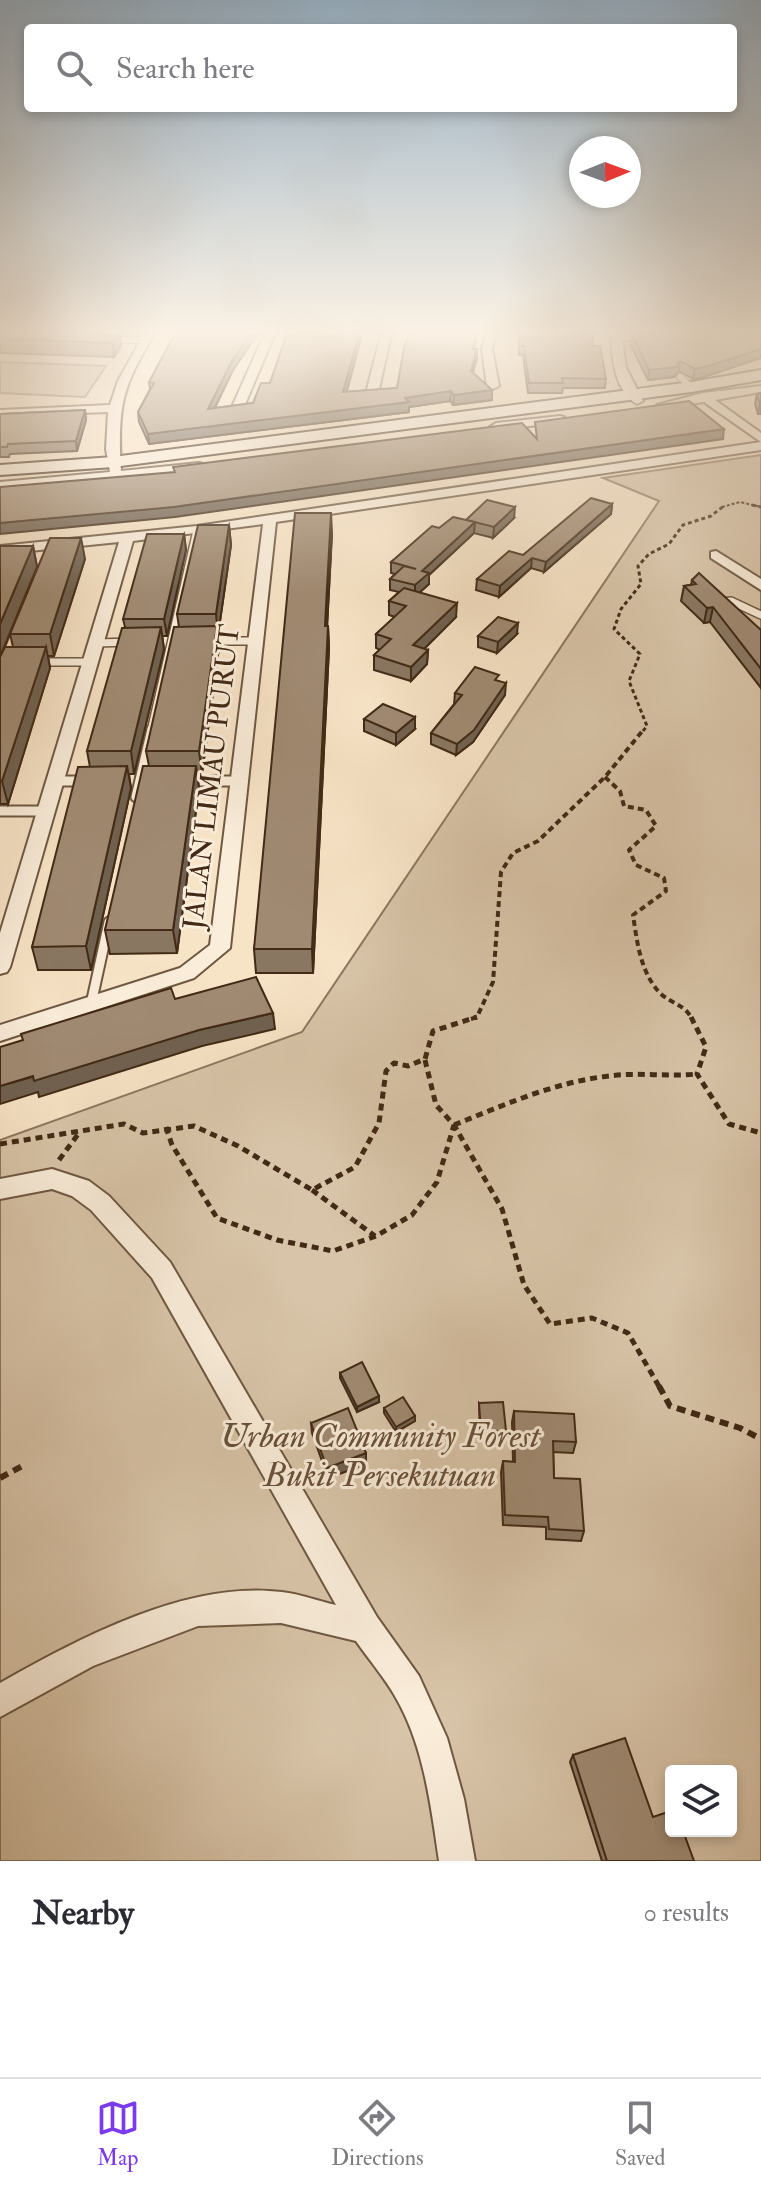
<!DOCTYPE html>
<style>
body{margin:0;font-family:"IM FELL Double Pica",serif;background:#f7f7f7;color:#2b2b33}
.controls{position:absolute;right:24px;bottom:24px;display:grid;overflow:hidden;border-radius:8px;box-shadow:0 4px 12px #0003}
.controls button{width:72px;height:72px;display:grid;place-items:center;padding:0;border:0;border-bottom:2px solid #e1e1e2;background:#fff;color:#2b2b33;font:40px sans-serif}
.compass{position:absolute;left:569px;top:136px;width:72px;height:72px;border-radius:50%;background:#fff;box-shadow:0 4px 12px #0003;rotate:89deg}
.list{margin:0;padding:0;list-style:none}
h2{display:flex;justify-content:space-between;align-items:center;height:104px;margin:0;padding:0 32px;font-size:34px}
h2 small{font-size:26px;font-weight:400;color:#7c7c81}
.icon{flex:none;width:44px;height:44px;fill:none;stroke:currentColor;stroke-width:2;stroke-linecap:round;stroke-linejoin:round}
.map{position:relative;flex:none;width:761px;height:1861px;overflow:hidden}
.search{position:absolute;background:#fff;box-shadow:0 4px 12px #0003;left:24px;right:24px;top:24px;height:88px;display:flex;align-items:center;gap:20px;box-sizing:border-box;padding:0 28px;border-radius:8px;color:#7c7c81;font-size:30px}
.sheet{height:216px;background:#fff}
nav{display:flex;justify-content:space-around;align-items:center;box-sizing:border-box;height:112px;border-top:2px solid #e1e1e2;background:#fff;font-size:22px;color:#7c7c81}
nav a{display:grid;justify-items:center;gap:4px}
nav .on{color:#7c3aed}
.map>svg:first-child{display:block}
.green{fill:#d8c4a8;stroke:#8d775f;stroke-width:2;fill-rule:evenodd}
.lines{fill:none;stroke-linecap:round;stroke-linejoin:round}
.lane-far2-casing{stroke:#6f5842;stroke-width:8}
.lane-far1-casing{stroke:#6f5842;stroke-width:10}
.lane-casing{stroke:#6f5842;stroke-width:13}
.street-casing{stroke:#6f5842;stroke-width:4}
.secondary-casing{stroke:#422a16;stroke-width:4}
.path-far4{stroke:#422a16;stroke-width:2;stroke-dasharray:3 2;stroke-linecap:butt}
.path-far3{stroke:#422a16;stroke-width:3;stroke-dasharray:4 3;stroke-linecap:butt}
.path-far2{stroke:#422a16;stroke-width:4;stroke-dasharray:6 4;stroke-linecap:butt}
.path-far1{stroke:#422a16;stroke-width:5;stroke-dasharray:7 5;stroke-linecap:butt}
.path{stroke:#422a16;stroke-width:6;stroke-dasharray:9 6;stroke-linecap:butt}
.lane-far2{stroke:#faedda;stroke-width:6}
.lane-far1{stroke:#faedda;stroke-width:7}
.lane{stroke:#faedda;stroke-width:9}
.street{fill:#faedda;fill-rule:evenodd}
.secondary{fill:#faedda;fill-rule:evenodd}
.wall{fill:#8a7762;stroke:#422a16;stroke-width:2}
.shaded-wall{fill:#706150;stroke:#422a16;stroke-width:2}
.building{fill:#a08a72;stroke:#422a16;stroke-width:2}
.labels{text-anchor:middle;dominant-baseline:central;stroke-width:6;stroke-linejoin:round;paint-order:stroke}
.street-label{font-size:28px;fill:#422a16;stroke:#faedda}
.near-park-label{font-size:34px;font-style:italic;fill:#68503a;stroke:#faedda}
</style>
<div class="map">
<svg width="761" height="1861" viewBox="0 0 761 1861">
<rect width="100%" height="100%" fill="#f7e3c6"/>
<filter id="stains"><feTurbulence type="fractalNoise" baseFrequency=".0025" numOctaves="4"/><feColorMatrix values="0 0 0 0 .2 0 0 0 0 .09 0 0 0 0 .02 0 0 0 .5 -.17"/></filter>
<radialGradient id="worn" r=".72"><stop offset=".6" stop-color="#630" stop-opacity="0"/><stop offset="1" stop-color="#630" stop-opacity=".3"/></radialGradient>
<g class="green">
<path d="M0,362l106,4 -21,31 -85,-4z"/>
<path d="M761,455v1406h-761v-721l302,-108 357,-531 -56,-23zM671,1771h60v60h-60z"/>
</g>
<g class="lines">
<defs>
<g id="lane-far2">
<path d="M109,340h37"/>
<path d="M680,377l11,10"/>
</g>
<g id="lane-far1">
<path d="M721,602l10,-1 30,14"/>
<path d="M207,641h48"/>
<path d="M97,643l34,-1"/>
<path d="M38,662h54"/>
<path d="M151,731l46,-201"/>
</g>
<g id="lane">
<path d="M57,781h30"/>
<path d="M187,781h51"/>
<path d="M136,797l16,-68"/>
<path d="M0,811h48"/>
<path d="M91,1004l18,-82"/>
</g>
<g id="street">
<path d="M146,331h10c-35,58 -38,73 -35,140l78,-8 4,1v6l-203,20v-8l110,-10 -4,-23 2,-37 -108,4v-6l110,-5 8,-24z"/>
<path d="M266,331h10l-33,78 -10,2 -2,-2z"/>
<path d="M382,331h10l-13,58 -6,3 -6,-3z"/>
<path d="M487,331h10l-5,18 7,37 -6,3 -6,-3 -5,-37z"/>
<path d="M612,331h10v3l78,-3 -37,8 -41,1 4,28 17,33 -6,3c-22,-12 -27,-50 -25,-73z"/>
<path d="M761,386v6l-46,8 46,33v17l-485,72 -46,426 -36,30 -194,63v-16l180,-57 30,-23 53,-421 -130,17 -123,426 -3,5 -7,2v-41l119,-391 -119,12v-8l197,-20 564,-84 -57,-40 -41,6 -6,-3 46,-12z"/>
<path d="M560,416l4,1v4l-68,10 -6,-4 6,-4z"/>
<path d="M716,551l45,28v11l-50,-32v-6z"/>
<path d="M52,1169l37,12 20,15 61,66 207,355 42,59 28,62 17,61 11,62h-36c-8,-54 -15,-115 -43,-163 -11,-20 -27,-38 -40,-57l-75,-18 -83,3 -105,40 -93,51v-34c80,-45 187,-103 282,-91 18,2 36,9 54,13l-184,-327 -61,-68 -19,-14 -20,-7 -52,10v-20z"/>
</g>
<path id="secondary" d="M761,370v10l-70,12 -578,75 -113,8v-10l113,-8 578,-75z"/>
</defs>
<use href="#lane-far2" class="lane-far2-casing"/>
<use href="#lane-far1" class="lane-far1-casing"/>
<use href="#lane" class="lane-casing"/>
<use href="#street" class="street-casing"/>
<use href="#secondary" class="secondary-casing"/>
<path class="path-far4" d="M722,507l18,-5 21,5"/>
<g class="path-far3">
<path d="M752,505l9,2"/>
<path d="M643,731l4,-5 -18,-45 11,-27 -26,-25 7,-20 20,-25 -3,-18 11,-12 20,-10 14,-19 28,-9 14,-11"/>
</g>
<g class="path-far2">
<path d="M605,777l15,14 4,15 22,4 10,16 -27,24 7,15 28,13 2,13 -33,24c4,26 7,56 26,77 10,11 26,12 33,27"/>
<path d="M471,1019l6,-2 16,-35 8,-110 12,-19 25,-12 67,-64 39,-48"/>
</g>
<g class="path-far1">
<path d="M691,1017l15,30 -9,27 32,50 32,9"/>
<path d="M425,1060l11,45 18,20 48,84 22,76 26,39 42,-6 36,15 32,55"/>
<path d="M454,1125c50,-20 101,-43 155,-49 29,-4 59,1 88,-2"/>
<path d="M166,1127l6,18 45,73 60,22 56,11 43,-15 36,-21 25,-33 17,-57"/>
<path d="M0,1144l124,-20 19,9 51,-7 44,20 74,44 43,-23 24,-44 7,-52 8,-8 14,3 17,-7 8,-28 44,-14"/>
<path d="M59,1160l20,-27"/>
<path d="M312,1190l63,46"/>
</g>
<g class="path">
<path d="M659,1386l11,20 70,22 21,11"/>
<path d="M0,1478l24,-13"/>
</g>
<use href="#lane-far2" class="lane-far2"/>
<use href="#lane-far1" class="lane-far1"/>
<use href="#lane" class="lane"/>
<use href="#street" class="street"/>
<use href="#secondary" class="secondary"/>
</g>
<g class="wall">
<path d="M0,331h129l-1,3h-9l2,12 -7,11 -114,-4z"/>
<path d="M288,331h75l-17,61 51,-4 80,-57 -3,18 3,9 -4,15 19,17v10l-39,5 -3,-4 -41,6v5l-260,32 -10,-22 -1,-10 12,-23 -1,-7 110,-50 -26,38 -18,38 38,-5 17,-20z"/>
<path d="M519,331l73,15 14,33 -1,9h-42l-1,5h-34l-5,-38h-4z"/>
<path d="M632,334h30l42,43 -11,2 -14,-8 -5,6 -26,3 -18,-36z"/>
<path d="M761,393v21h-3l-3,-10 2,-10z"/>
<path d="M85,410l1,10 -9,31 -67,3 -1,3h-9v-43z"/>
<path d="M612,504l-1,10 -67,58 -13,-4 -32,29 -23,-7 1,-11 46,-24z"/>
<path d="M514,518l-21,20 -19,-5 -45,42v9l-10,8 37,25 -32,32 4,1 -1,14 -16,17 -37,-11v-15l6,-5 -4,-2v-14l19,-17 -6,-2v-14l10,-9 -9,-2v-11l5,-5 -4,-1v-11l48,-34 27,-8z"/>
<path d="M229,525l2,20 -13,90 1,13 -17,126h-5l2,14 -22,165 -67,1 -5,-24 44,-164 -3,-15 33,-124 -2,-13z"/>
<path d="M332,533l-5,93h1l1,22 -16,325h-57l-2,-24z"/>
<path d="M184,534l2,16 -19,86h-5l2,13 -30,125h-5l2,14 -40,182h-53l-6,-23 58,-180 -3,-16 38,-124 -2,-8z"/>
<path d="M0,546h33l4,21 -32,80h8l-3,-13 75,-75 -31,97h-6l2,12 -42,136h-8z"/>
<path d="M692,580l69,50v58l-51,-66 -6,1 -23,-22 3,-15 7,-1z"/>
<path d="M517,634l-20,19 -19,-6v-11z"/>
<path d="M499,681l6,14 -32,47 -17,13 -25,-11v-11l23,-29 1,-11z"/>
<path d="M364,719l51,10 -19,16 -32,-14z"/>
<path d="M340,1373l39,29 -22,10 -17,-34z"/>
<path d="M479,1403l27,28 -1,5h-25z"/>
<path d="M384,1408l31,8v5l-19,11 -12,-19z"/>
<path d="M514,1411l62,31 -3,11 -20,-1 1,26 30,53 -3,10 -35,-2v-12l-43,-2 -2,-53 2,-11 10,1 -1,-40z"/>
<path d="M311,1423l55,41 -38,14 -16,-45z"/>
<path d="M573,1755l121,106h-92l-32,-99z"/>
</g>
<g class="shaded-wall">
<path d="M253,331h6v1l-26,38 -24,49 -1,-10 24,-48z"/>
<path d="M360,331h3l-19,71 -1,-10z"/>
<path d="M119,333l2,13 -7,11 -1,-14z"/>
<path d="M477,349v9l-7,23 1,-10z"/>
<path d="M761,349v9l-57,19 -11,2 2,-10z"/>
<path d="M680,361l-1,10 -5,6 -26,3 1,-10z"/>
<path d="M492,390v10l-39,5 1,-10z"/>
<path d="M451,391l-1,10 -41,6v5l-260,32 -1,-10z"/>
<path d="M760,404h1v10h-3z"/>
<path d="M85,410l1,10 -9,31 -1,-10z"/>
<path d="M724,429l-1,10 -548,78 -175,17v-11z"/>
<path d="M612,504l-1,10 -67,58 2,-10z"/>
<path d="M515,507l-1,11 -21,20 1,-11z"/>
<path d="M331,513l1,20 -6,115 -1,-22z"/>
<path d="M475,522l-1,11 -45,42v9l-14,13v-12l7,-14z"/>
<path d="M229,525l2,20 -13,90 -2,-21z"/>
<path d="M184,534l2,16 -19,86 -3,-17z"/>
<path d="M81,538l4,21 -31,97 -4,-22z"/>
<path d="M33,546l4,21 -37,90v-33z"/>
<path d="M532,558l-1,10 -32,29 1,-11z"/>
<path d="M457,603l-1,14 -43,43v-15z"/>
<path d="M713,607l-3,15 -6,1 3,-15z"/>
<path d="M518,623l-1,11 -20,19 1,-11z"/>
<path d="M217,626l2,22 -17,126 -3,-23z"/>
<path d="M328,626l1,22 -16,325 -1,-24z"/>
<path d="M161,627l3,22 -30,125 -3,-23z"/>
<path d="M46,647l4,21 -42,136 -6,-23z"/>
<path d="M428,650l-1,14 -16,17v-14z"/>
<path d="M506,683l-1,12 -32,47 -17,13 1,-11z"/>
<path d="M415,717v12l-19,16v-12z"/>
<path d="M127,766l4,22 -40,182 -5,-24z"/>
<path d="M196,766l3,22 -22,165 -4,-23z"/>
<path d="M273,1013l2,16 -73,17 -163,51 -1,-5 -38,12v-18l199,-56z"/>
<path d="M379,1396v6l-22,10v-5z"/>
<path d="M415,1416v5l-19,11v-5z"/>
<path d="M366,1453v11l-38,14 -1,-10z"/>
</g>
<g class="building">
<path d="M0,331h87l1,1 31,1 -6,10 -113,-4z"/>
<path d="M176,331h77l-21,30 -24,48 45,-6 8,-20h9l18,-52h72l-17,61 54,-4 7,-40 5,-17h67l-3,18h4l-6,22 21,19 -38,5 -3,-4 -46,7 4,4 -261,32 -10,-22 16,-29 -5,-1z"/>
<path d="M520,331h74l-2,15h8l6,33 -44,-1 1,5h-34l-5,-37h-5z"/>
<path d="M673,331h88v18l-56,18 -10,2 -15,-8 -4,6 -27,3 -17,-36h30z"/>
<path d="M761,393v11h-1l-3,-10z"/>
<path d="M689,401l35,28 -550,78 -174,16v-36l175,-15 -2,-5 349,-44 15,16 -2,-17z"/>
<path d="M85,410l-9,31 -68,3 -1,3h-7v-33z"/>
<path d="M591,498l21,6 -66,58 -14,-4 -32,28 -23,-7 32,-28 14,4z"/>
<path d="M487,500l28,7 -21,20 -28,-7z"/>
<path d="M295,513h36l-6,113h3l-16,323h-58z"/>
<path d="M453,517l22,5 -53,49 7,2 -14,12 -25,-6 14,-13 12,3 -25,-7 41,-36 7,2z"/>
<path d="M198,525h31l-13,89h-39z"/>
<path d="M147,534h37l-20,85h-41z"/>
<path d="M50,538h31l-31,96h-40z"/>
<path d="M0,546h33l-33,78z"/>
<path d="M699,573l62,57v39l-48,-62 -6,1 -23,-22 12,-2 -4,-4z"/>
<path d="M404,588l53,15 -44,42 15,5 -17,17 -37,-12 17,-16 -15,-5 30,-28 -17,-5z"/>
<path d="M498,617l20,6 -20,19 -20,-6z"/>
<path d="M217,626l-18,125h-53l28,-124z"/>
<path d="M161,627l-30,124h-44l35,-123z"/>
<path d="M5,647h41l-44,134h-2v-124z"/>
<path d="M475,667l24,8 -4,5 11,3 -32,47 -17,14 -26,-11 31,-38 -7,-2z"/>
<path d="M383,704l32,13 -19,16 -32,-14z"/>
<path d="M127,766l-41,180 -54,1 46,-180z"/>
<path d="M143,766h53l-23,164h-68z"/>
<path d="M256,977l17,36 -74,17 -165,51 -1,-5 -33,10v-39l23,-7 -2,-6 150,-46 4,11z"/>
<path d="M362,1362l17,34 -22,11 -17,-34z"/>
<path d="M403,1397l12,19 -19,11 -12,-19z"/>
<path d="M503,1402l3,29h-25l-2,-28z"/>
<path d="M348,1408l18,45 -39,15 -16,-45z"/>
<path d="M514,1411l60,3 2,28 -23,-1 1,37 26,1 4,52 -35,-2 -1,-12 -43,-2 -2,-54 12,1z"/>
<path d="M625,1738l28,79 18,-6v20h12l11,30h-87l-34,-106z"/>
</g>
<linearGradient id="sky" x2="0" y2="1"><stop stop-color="#95aec2"/><stop offset="0.56" stop-color="#fbf2e5"/><stop offset="1" stop-color="#fbf2e5" stop-opacity="0"/></linearGradient>
<rect width="761" height="592" fill="url(#sky)"/>
<g class="labels">
<g class="street-label">
<text transform="translate(212 777) rotate(-83)">JALAN LIMAU PURUT</text>
</g>
<g class="near-park-label">
<text x="380" y="1436">Urban Community Forest<tspan x="380" dy="39">Bukit Persekutuan</tspan></text>
</g>
</g>
<rect width="100%" height="100%" filter="url(#stains)"/>
<rect width="100%" height="100%" fill="url(#worn)"/>
</svg>
<div class="controls">
<button><svg class="icon" aria-label="layers" viewBox="0 0 24 24"><path d="M12 4l9 5-9 5-9-5zM3 14l9 5 9-5"/></svg></button>
</div>
<svg class="compass" viewBox="-18 -18 36 36"><path d="M0-13l5 13h-10z" fill="#e53935"/><path d="M0 13l5-13h-10z" fill="#7c7c81"/></svg>
<div class="search"><svg class="icon" aria-label="search" viewBox="0 0 24 24"><circle cx="10" cy="10" r="6"/><path d="M15 15l6 6"/></svg>Search here</div>
</div>
<section class="sheet">
<h2>Nearby<small>0 results</small></h2>
<ul class="list">
</ul>
</section>
<nav>
<a class="on"><svg class="icon" aria-label="map" viewBox="0 0 24 24"><path d="M3 6l6-2 6 2 6-2v14l-6 2-6-2-6 2zM9 4v14M15 6v14"/></svg>Map</a>
<a><svg class="icon" aria-label="directions" viewBox="0 0 24 24"><path d="M12 3l9 9-9 9-9-9zM9 14v-3h6M13 9l2 2-2 2"/></svg>Directions</a>
<a><svg class="icon" aria-label="saved" viewBox="0 0 24 24"><path d="M7 4h10v16l-5-4-5 4z"/></svg>Saved</a>
</nav>
